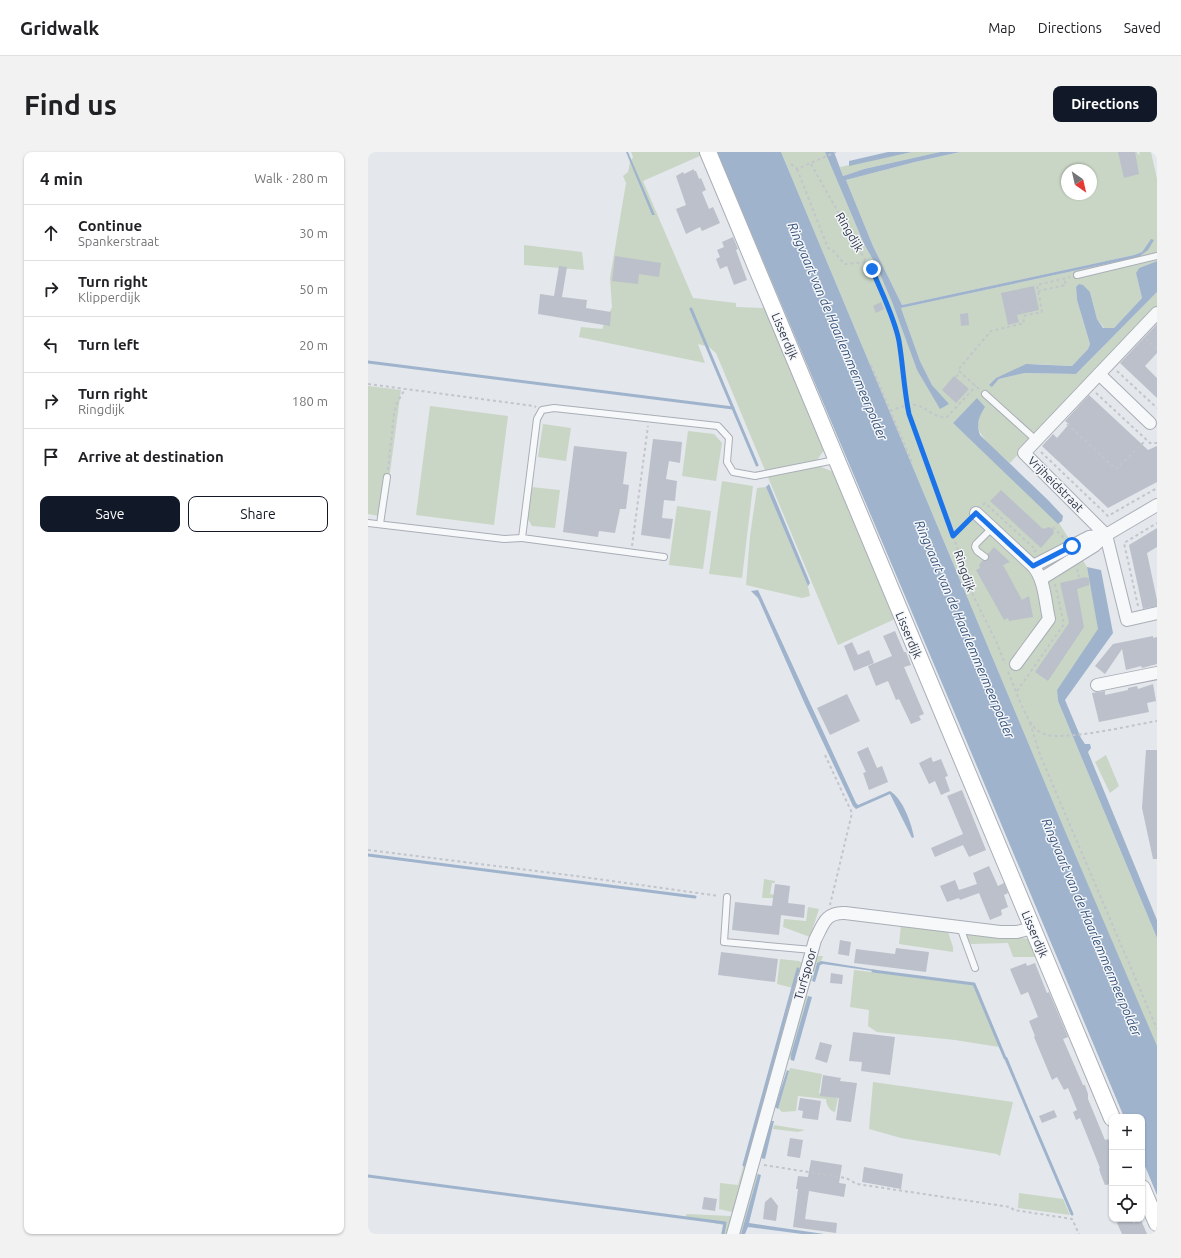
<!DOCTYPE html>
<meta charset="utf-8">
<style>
body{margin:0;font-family:Ubuntu,sans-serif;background:#f2f2f2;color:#202124}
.controls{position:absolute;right:12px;bottom:12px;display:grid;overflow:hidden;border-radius:8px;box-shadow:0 1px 3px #0004}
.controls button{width:36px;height:36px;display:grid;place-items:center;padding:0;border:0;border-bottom:1px solid #e0e0e0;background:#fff;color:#202124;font:20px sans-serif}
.compass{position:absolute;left:693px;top:12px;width:36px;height:36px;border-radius:50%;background:#fff;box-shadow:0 1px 3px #0004;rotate:146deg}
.stop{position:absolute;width:12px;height:12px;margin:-9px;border:3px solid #1a73e8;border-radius:50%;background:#fff}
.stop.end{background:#1a73e8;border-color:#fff;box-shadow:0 1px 4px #0008}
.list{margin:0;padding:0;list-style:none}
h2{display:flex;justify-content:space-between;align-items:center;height:52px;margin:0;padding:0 16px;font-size:17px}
h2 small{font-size:13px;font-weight:400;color:#757577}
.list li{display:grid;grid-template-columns:26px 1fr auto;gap:12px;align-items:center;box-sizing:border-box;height:56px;padding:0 16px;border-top:1px solid #e0e0e0}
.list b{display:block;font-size:15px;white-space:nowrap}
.list p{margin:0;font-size:13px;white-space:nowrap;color:#757577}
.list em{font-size:13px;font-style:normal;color:#757577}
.actions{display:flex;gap:8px;padding:12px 16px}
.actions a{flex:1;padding:9px 0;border:1px solid #111827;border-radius:8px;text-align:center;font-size:14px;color:#111827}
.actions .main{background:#111827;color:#fff}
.icon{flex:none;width:22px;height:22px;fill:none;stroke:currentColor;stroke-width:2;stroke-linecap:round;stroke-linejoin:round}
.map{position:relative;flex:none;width:789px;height:1082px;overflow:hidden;border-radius:8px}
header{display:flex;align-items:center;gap:24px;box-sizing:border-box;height:56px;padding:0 20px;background:#fff;border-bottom:1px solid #e0e0e0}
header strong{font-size:19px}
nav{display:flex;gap:22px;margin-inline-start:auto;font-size:14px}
.intro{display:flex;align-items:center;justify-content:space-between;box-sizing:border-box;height:96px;padding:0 24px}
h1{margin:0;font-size:28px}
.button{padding:10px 18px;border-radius:8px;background:#111827;color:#fff;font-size:14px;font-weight:700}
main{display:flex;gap:24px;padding:0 24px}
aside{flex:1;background:#fff;border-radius:8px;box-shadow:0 1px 3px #0004}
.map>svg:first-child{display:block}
.green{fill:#c9d6c5;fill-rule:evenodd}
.water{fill:#9fb4cc}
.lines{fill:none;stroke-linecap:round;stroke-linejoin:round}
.stream{stroke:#9fb4cc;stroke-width:3}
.building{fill:#bbc0ca}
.lane-casing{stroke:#a9aeb7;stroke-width:8}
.street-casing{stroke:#a9aeb7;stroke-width:14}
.secondary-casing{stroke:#a9aeb7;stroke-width:18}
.path{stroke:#c2c5cb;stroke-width:2;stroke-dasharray:3 3;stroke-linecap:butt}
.lane{stroke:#f7f8fa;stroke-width:6}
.street{stroke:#f7f8fa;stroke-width:12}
.secondary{stroke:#fff;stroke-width:16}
.route{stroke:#1a73e8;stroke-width:5}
.labels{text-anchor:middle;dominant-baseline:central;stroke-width:3;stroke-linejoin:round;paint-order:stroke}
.street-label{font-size:12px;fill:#2b3445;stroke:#f4f6f9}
.water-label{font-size:13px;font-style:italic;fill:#34527a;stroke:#f4f6f9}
</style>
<header>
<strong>Gridwalk</strong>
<nav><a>Map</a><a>Directions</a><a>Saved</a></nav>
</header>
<div class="intro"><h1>Find us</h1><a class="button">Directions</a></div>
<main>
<aside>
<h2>4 min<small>Walk · 280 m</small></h2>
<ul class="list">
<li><svg class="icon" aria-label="ahead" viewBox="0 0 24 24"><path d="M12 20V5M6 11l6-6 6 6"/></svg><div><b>Continue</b><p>Spankerstraat</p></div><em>30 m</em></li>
<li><svg class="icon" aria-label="right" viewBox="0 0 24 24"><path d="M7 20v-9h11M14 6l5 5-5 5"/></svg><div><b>Turn right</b><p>Klipperdijk</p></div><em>50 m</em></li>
<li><svg class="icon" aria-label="left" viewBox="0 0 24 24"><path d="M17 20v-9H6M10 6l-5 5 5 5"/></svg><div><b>Turn left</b></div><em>20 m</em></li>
<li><svg class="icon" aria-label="right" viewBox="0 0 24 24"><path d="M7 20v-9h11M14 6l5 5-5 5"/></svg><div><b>Turn right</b><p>Ringdijk</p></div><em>180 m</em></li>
<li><svg class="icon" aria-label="arrive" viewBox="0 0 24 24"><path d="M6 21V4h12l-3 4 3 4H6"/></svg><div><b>Arrive at destination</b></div></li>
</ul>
<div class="actions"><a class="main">Save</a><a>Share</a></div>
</aside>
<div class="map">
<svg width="789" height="1082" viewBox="0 0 789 1082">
<rect width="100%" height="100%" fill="#e4e7ec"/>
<g class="green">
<path d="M263,0h70l1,3 -59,26 50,117 43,5v4l30,1 59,141 -8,11 4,7 13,5 61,147 -57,26 -122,-292 -7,-6 -11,-3 7,19 -126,-26 2,-10 21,2 10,-22 -2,-29 16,-95 -3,-7 5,-4 2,-10 3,-5z"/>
<path d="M413,0h44l39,92 12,21 16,37 25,68 31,34 -16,-19 -12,-24 -19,-53 238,-51 4,-3 8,-15 -9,13 -8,3 -232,50 -29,-59 -27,-66 69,-18 45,-10h177l1,2 2,1 -1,-3h12l6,27v82l-18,7 -3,5 6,25 -28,30h-10l-7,-9 -7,-27 -14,-5 1,13 13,44 -2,5 -16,17 -38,-2 -38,14 -4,9 7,-8 26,-6 51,1 81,-82v16l-147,155c-8,-8 -33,-27 -32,-38 0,-7 3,-13 6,-18l-7,-8 -24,24 106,100 28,44 12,62 -42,61 1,11 99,237v110l-94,-222zM699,18h24v24h-24z"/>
<path d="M544,0h28l-76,17 -21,7 -3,-9z"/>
<path d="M156,93l58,7 2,18 -60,-5z"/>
<path d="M0,234l33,4 -17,127 -16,-3z"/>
<path d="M62,254l78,10 -14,109 -78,-10z"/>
<path d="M175,272l28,4 -5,33 -28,-4z"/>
<path d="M320,279l26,3 8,9 -6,38 -34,-5z"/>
<path d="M354,329l31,5 -11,92 -33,-4z"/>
<path d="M163,335l29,3 -5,38 -23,-2 -4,-7z"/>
<path d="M398,335l42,99 2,10 -8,2 -56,-13 4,-49 7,-48z"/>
<path d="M309,354l34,5 -8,58 -34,-4z"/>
<path d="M738,603l13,31 -9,7 -15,-31z"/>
<path d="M396,727l11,2v2h-3l-2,11 13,2 -1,2h-20z"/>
<path d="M440,755l11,2 -9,28 -27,-10 1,-8 22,2z"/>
<path d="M533,773l46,4 6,18v5l-54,-8z"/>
<path d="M596,780l66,7 7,18h-24l-5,-14 -37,1z"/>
<path d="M447,804h8l-2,5 -4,2 -5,18h-4z"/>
<path d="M412,807l19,2 5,3 -68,249 -17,-4 1,-26 18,2 55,-197 -16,-4z"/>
<path d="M486,818l120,14 5,7 20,56 -44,-7 -78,-8 -9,-6 1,-16 -19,-3z"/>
<path d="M437,843l3,1 -17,58v6l-4,-3z"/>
<path d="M422,916l32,6 -3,19 19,5 -3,14c-5,-1 -9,-7 -9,-13l-28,-3 -2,15 -14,1 -4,-4z"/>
<path d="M505,930l140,20 -13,54 -3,-2 -96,-16 -32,-9z"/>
<path d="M406,973l31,5 -7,2 -25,-3z"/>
<path d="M387,1022h3l-17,60h-4z"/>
<path d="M651,1041l44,6 7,16 -52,-7z"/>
<path d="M319,1062l43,2 4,2 -4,16h-9l2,-9 -38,-8z"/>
</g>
<g class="water">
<path d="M258,0h2l27,63h-3z"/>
<path d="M349,0h64l282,674 94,220v149l-15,-36v-42h-18l-166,-396z"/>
<path d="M457,0h9l9,24 21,-7 76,-17h20l-45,10 -69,18 27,66 29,59 232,-50 8,-3 9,-13 3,1 -6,10 -9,7 -238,51 19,53 12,24 17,19 -9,5 -23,-39 -25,-68 -16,-37 -12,-21z"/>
<path d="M520,0h24l-63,14v-5z"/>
<path d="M789,109v31l-81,82 -51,-1 -26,6 -7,8 -3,-2 7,-7 30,-14 46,2 16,-17 2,-5 -13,-44 -1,-13 3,-3 4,1 7,7 7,27 6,9h11l28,-30 -6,-25 3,-5z"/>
<path d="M609,246l8,9c-6,10 -9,16 -5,28l68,65 15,16 -1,5 -4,3 -105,-101z"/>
<path d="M401,332l41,99 -2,3 -42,-99z"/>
<path d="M719,415l14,3 12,63 -48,67 16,38 4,6h5l1,4 -3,4 69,168v18l-99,-237 -1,-11 41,-61z"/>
<path d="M390,438l98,213 2,2 32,-14c13,8 21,31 24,46l-2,1 -22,-44 -34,15 -3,-3 -49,-104 -46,-104 -7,-7z"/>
<path d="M453,809l55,9 -3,1 -50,-7 -3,1 -5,17 -3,-1 5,-18z"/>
<path d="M440,844l4,1 -18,64 -3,-1v-6z"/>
<path d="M639,905l25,60 -2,2 -26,-61z"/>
<path d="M419,918l2,1 -11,38 -3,-2z"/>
<path d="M403,969h3l-9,38 -4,-1z"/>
<path d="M390,1022l3,1 -12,48 75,11h-22l-54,-7 -3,7h-4z"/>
</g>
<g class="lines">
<g class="stream">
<path d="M323,157l66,156"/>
<path d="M0,210l365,46"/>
<path d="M0,703l327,42"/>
<path d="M505,819l101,13 31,74"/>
<path d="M663,966l41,96"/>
<path d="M376,1013l54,-196"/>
<path d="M0,1024l357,47 -2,11"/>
</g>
</g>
<g class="building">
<path d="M750,0h17l4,22 -15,4z"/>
<path d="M326,17v2h2l3,8 2,-1 5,12 -4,2 7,17 4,-2 7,16 -18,8 -2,-4 -14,7 -10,-25 10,-4 -10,-29 7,-4 1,2z"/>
<path d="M365,85l5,12 -2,1 11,30 -13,5 -7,-19 -7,3 -4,-10 4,-2 -3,-7 7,-3 -2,-5z"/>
<path d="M247,104l46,7 -2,14 -20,-3 -1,10 -26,-3z"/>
<path d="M191,114l8,1 -5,30 25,3 -1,8 25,4 -1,14 -72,-12 2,-20 14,2z"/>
<path d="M666,134l5,24 -22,5 2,7 -11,3 -7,-32z"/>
<path d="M513,150l3,7 -8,4 -3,-7z"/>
<path d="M600,161l1,12 -8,1 -1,-12z"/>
<path d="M789,172v29l-12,13 12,12v20l-37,-35z"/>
<path d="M586,224l15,13 -13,14 -14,-13z"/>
<path d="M721,243l59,55 9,-4v36l-49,26 -66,-62 11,-12 4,4 12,-14 -4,-3z"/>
<path d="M285,287l29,3 -2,21 -11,-2 -3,18 11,2 -2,20 -11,-1 -2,18 11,1 -3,20 -29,-4z"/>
<path d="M206,294l53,6 -4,32 6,1 -3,24h-6l-5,24 -16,-2 -1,6 -35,-5z"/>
<path d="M633,338l42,39 6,-2 4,2 1,4 -13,15 -51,-47z"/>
<path d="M789,376v19l-10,6 10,47v6l-14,3 -14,-64z"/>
<path d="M626,395l16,15 -7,3 19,35 7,-4 4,21 -24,4 -1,-3 -4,2 -28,-50 4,-2 -1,-3 3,-4h3l3,-1 1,-3 -1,-3z"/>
<path d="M718,425l3,2v6l-12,4 7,38 -36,54 -13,-9 34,-49 -9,-40z"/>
<path d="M527,479l9,21h2l5,13 -7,2 20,47 -5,2 2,4 -10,4 -12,-25 -3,1 -8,-19 -12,5 -8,-20 24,-10 -9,-20z"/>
<path d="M785,484v2l4,-1v27l-15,4 -1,-2 -15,4 -4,-21 -17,25 -10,-8 18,-22z"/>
<path d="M484,490l6,13 11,-5 5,13 -20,8 -10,-25z"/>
<path d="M785,532l3,17 -9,2 2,9 -50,10 -7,-29 13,-2v4l23,-5v-2l9,-2 1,3z"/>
<path d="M479,542l13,27 -30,14 -13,-27z"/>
<path d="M500,595l9,21 5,-2 6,16 -19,8 -6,-17 3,-1 -9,-20z"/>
<path d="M778,598h11v109h-4l-11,-51z"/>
<path d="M563,605l2,5 8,-3 7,17 -3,1 5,14 -9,4 -6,-14 -6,3 -10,-21z"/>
<path d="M594,638l24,60 -17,7 -6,-12 -28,12 -4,-9 32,-14 -16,-38z"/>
<path d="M621,714l9,20 6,-3 4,10 -4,2 4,12 -7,3 1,5 -12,5 -11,-27 -19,7 -1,-2 -12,4 -7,-16 15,-6 4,10 18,-6 -4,-11z"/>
<path d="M407,732l15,2 -2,17 17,2 -1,13 -23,-3 -2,20 -47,-5 3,-28 37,4z"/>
<path d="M472,788l11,2 -2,14 -11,-2z"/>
<path d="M528,796l33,4 -3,20 -72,-9 2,-14 39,5z"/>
<path d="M353,800l57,7 -3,23 -57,-7z"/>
<path d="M658,811l1,3 8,-3 12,30 2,-1 19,45 -5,2 20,46h2l3,9v5l17,41 3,-1 4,10v35l-7,1 -4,-10 -2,-6 1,-1 -20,-50 -4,2 -3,-8 4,-2 -9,-22 -4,2 -7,-13 -5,3 -18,-43 1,-1 -6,-15 9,-4 -10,-25 -7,3 -11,-26z"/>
<path d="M463,821l12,2 -1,9 -12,-1z"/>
<path d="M485,880l42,5 -5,38 -29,-4 1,-9 -13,-1z"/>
<path d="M452,890l12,3 -5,18 -12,-4z"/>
<path d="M455,923l18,3 -1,3 17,2 -6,39 -15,-2 3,-22 -19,-2z"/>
<path d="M432,946l21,3 -3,19 -16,-2 1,-7 -5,-1z"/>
<path d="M686,958l3,7 -15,6 -3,-7z"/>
<path d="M422,986l13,2 -3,18 -13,-2z"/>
<path d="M443,1008l31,5 -3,18 7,1 -2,13 -35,-6 -4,28 32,4 -1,10 -43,-6 5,-38h-2l2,-13 10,1z"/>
<path d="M496,1015l39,7 -2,15 -39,-7z"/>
<path d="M336,1045l13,2 -2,12 -13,-2z"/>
<path d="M403,1045l7,9 -2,15 -13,-2 2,-17z"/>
<path d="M752,1067h12l1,4 8,-3 6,14h-25l-5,-11 4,-2z"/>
</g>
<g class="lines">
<defs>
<g id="lane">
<path d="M709,123l80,-19"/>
<path d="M617,242l51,46"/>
<path d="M0,371l136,16 18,-1"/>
<path d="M12,372l7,-47"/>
<path d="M296,405l-142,-19 15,-119 5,-9 12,-2 164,18 11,12 -2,24 6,10 22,4 80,-16"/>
<path d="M617,405l-8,-6 -2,-4 1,-3 16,-16"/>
<path d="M359,745l-3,45 88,8"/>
<path d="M592,775l15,41"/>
</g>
<g id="street">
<path d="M789,161l-133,140 82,82 21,85 30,-7"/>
<path d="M731,222l51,49"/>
<path d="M608,361l57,53c12,14 12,36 16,53l-33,45"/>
<path d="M665,414l56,-29 17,-2"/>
<path d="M673,427l53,-33 12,-11 51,-30"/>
<path d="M729,533l60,-12"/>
<path d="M365,1082l82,-294c8,-15 10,-28 30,-27l155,19h17l16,-4"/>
</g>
<g id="secondary">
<path d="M340,0l404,966"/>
<path d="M774,1036l15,35"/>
</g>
</defs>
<use href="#lane" class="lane-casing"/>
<use href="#street" class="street-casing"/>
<use href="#secondary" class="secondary-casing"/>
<g class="path">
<path d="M423,12l6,5 39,-17"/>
<path d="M443,12l54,96 7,9 19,48 8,23 6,56 4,18 44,122 20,59 23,46 9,23"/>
<path d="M429,17l31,79c7,2 11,11 17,16l22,-2"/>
<path d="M670,139l28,-6 -2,-7"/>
<path d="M654,159l1,5 19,-4 -5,-27 33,-8"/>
<path d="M778,187l11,10"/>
<path d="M503,213l42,100"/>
<path d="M749,219l40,37"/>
<path d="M588,225l4,-5"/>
<path d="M0,232l166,22 2,1"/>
<path d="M611,237l-21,-19 33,-39 33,-8 -1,-7"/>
<path d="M728,241l54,50h7"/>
<path d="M522,259c8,-3 17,-7 25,-6 13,2 17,13 32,12l29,-31"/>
<path d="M699,272l49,45 30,-29"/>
<path d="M673,300l67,64 49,-28"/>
<path d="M20,318l6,-56 3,-11 8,-14"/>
<path d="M615,353l2,-2 51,47 -3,3"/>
<path d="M685,375l11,11"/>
<path d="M585,384l16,-16"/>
<path d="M264,394l16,-120"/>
<path d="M709,417l2,8"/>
<path d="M770,454l-14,-63 33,-20"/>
<path d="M640,520c6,13 18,50 29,58 4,3 11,6 17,6 34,0 69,-9 103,-15"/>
<path d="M649,539l47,-67 -9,-40"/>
<path d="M662,571l10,32 117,274"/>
<path d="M457,603l27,58 -22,92"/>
<path d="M0,698l208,26 143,20"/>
<path d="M396,1013l82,13 11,6 153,23 4,3 58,9 7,15"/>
</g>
<use href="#lane" class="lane"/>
<use href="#street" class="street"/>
<use href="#secondary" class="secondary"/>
</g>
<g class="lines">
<path class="route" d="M504,117c9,23 22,47 27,72 4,24 5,49 10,73l44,122 23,-23 57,53 39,-20"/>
</g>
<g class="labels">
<g class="street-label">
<text transform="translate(482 80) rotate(60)">Ringdijk</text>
<text transform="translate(417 184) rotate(67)">Lisserdijk</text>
<text transform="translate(688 332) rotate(45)">Vrijheidstraat</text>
<text transform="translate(597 419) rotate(71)">Ringdijk</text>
<text transform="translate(541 483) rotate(67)">Lisserdijk</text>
<text transform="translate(667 782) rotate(67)">Lisserdijk</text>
<text transform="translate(437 822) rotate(-74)">Turfspoor</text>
</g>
<g class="water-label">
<text transform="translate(470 179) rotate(67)">Ringvaart van de Haarlemmermeerpolder</text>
<text transform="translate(597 477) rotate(67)">Ringvaart van de Haarlemmermeerpolder</text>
<text transform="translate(724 775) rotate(67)">Ringvaart van de Haarlemmermeerpolder</text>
</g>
</g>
</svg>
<div class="controls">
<button>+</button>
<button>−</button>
<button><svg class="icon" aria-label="locate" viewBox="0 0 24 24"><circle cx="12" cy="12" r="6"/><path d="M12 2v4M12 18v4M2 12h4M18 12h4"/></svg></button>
</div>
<svg class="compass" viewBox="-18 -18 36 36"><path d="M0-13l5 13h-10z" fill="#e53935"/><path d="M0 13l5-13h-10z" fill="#757577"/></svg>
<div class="stop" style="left:704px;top:394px"></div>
<div class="stop end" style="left:504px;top:117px"></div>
</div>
</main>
